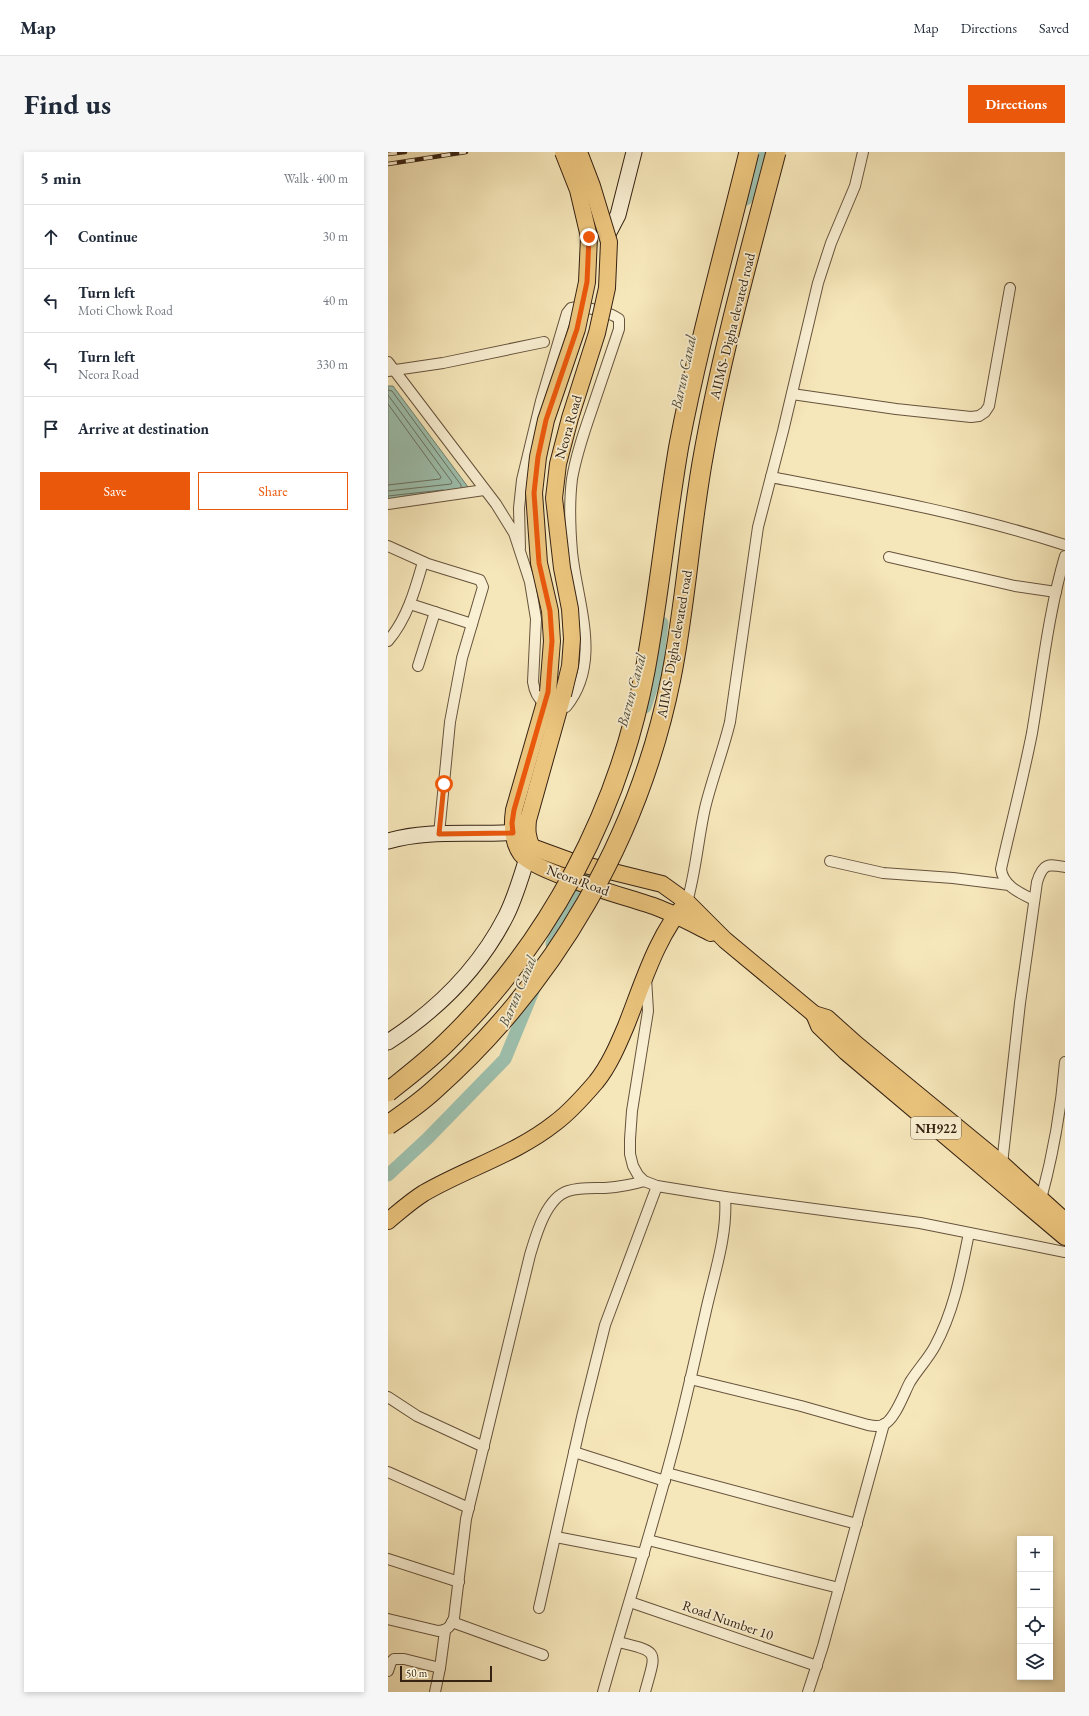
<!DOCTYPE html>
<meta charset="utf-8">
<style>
body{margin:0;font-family:"EB Garamond",serif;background:#f6f6f7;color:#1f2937}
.controls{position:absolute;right:12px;bottom:12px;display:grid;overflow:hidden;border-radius:0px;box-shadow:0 2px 6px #0003}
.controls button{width:36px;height:36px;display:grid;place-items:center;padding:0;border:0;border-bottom:1px solid #e0e1e3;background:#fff;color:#1f2937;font:20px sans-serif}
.scale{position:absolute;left:12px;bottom:10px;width:92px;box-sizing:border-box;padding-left:4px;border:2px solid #362212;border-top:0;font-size:11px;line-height:14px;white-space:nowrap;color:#362212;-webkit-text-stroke:3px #f9efd2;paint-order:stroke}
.stop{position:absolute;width:12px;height:12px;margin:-9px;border:3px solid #ea580c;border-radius:50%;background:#fff}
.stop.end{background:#ea580c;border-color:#fff;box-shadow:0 1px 4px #0008}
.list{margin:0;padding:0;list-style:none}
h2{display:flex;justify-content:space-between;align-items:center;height:52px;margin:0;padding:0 16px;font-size:17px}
h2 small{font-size:13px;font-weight:400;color:#747a83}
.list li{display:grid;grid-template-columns:26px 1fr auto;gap:12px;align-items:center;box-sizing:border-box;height:64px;padding:0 16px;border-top:1px solid #e0e1e3}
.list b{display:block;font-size:15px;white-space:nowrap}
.list p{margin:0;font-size:13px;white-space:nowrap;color:#747a83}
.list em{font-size:13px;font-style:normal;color:#747a83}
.actions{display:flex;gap:8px;padding:12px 16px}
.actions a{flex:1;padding:9px 0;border:1px solid #ea580c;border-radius:0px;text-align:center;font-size:14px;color:#ea580c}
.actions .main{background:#ea580c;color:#fff}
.icon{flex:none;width:22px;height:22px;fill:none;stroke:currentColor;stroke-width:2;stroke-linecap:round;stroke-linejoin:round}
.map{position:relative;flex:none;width:677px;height:1540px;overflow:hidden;border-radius:0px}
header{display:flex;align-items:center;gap:24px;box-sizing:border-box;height:56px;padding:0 20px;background:#fff;border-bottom:1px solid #e0e1e3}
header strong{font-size:19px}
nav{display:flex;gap:22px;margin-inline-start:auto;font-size:14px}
.intro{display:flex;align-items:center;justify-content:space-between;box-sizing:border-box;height:96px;padding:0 24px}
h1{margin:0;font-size:28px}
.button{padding:10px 18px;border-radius:0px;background:#ea580c;color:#fff;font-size:14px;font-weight:700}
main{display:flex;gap:24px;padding:0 24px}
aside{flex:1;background:#fff;border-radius:0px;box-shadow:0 2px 6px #0003}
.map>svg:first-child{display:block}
.water{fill:#9dc0ae;stroke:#748170}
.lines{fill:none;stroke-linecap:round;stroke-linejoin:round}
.shore{stroke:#6a7160;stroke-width:1}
.canal{stroke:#9dc0ae;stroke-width:13}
.street-casing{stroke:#66533c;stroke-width:12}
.secondary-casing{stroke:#362212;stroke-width:17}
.primary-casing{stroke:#362212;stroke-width:18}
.street{stroke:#f9efd2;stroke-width:10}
.secondary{stroke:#f9efd2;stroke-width:15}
.primary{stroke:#ebc47d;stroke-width:16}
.rail-casing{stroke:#362212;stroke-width:4.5}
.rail{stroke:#f9efd2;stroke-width:3;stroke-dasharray:9;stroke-linecap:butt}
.primary-bridge-casing{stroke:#362212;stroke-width:18;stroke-linecap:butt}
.highway-bridge-casing{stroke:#362212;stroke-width:21;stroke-linecap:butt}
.primary-bridge{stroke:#ebc47d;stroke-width:16}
.highway-bridge{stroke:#ebc47d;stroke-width:19}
.route{stroke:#ea580c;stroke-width:5}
.labels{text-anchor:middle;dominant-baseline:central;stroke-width:3.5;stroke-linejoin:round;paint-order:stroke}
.shield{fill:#f9efd2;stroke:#70604c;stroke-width:1}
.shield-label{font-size:13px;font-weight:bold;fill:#362212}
.street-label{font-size:14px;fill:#362212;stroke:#f9efd2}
.water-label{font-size:15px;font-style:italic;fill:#555141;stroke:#f9efd2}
</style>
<header>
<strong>Map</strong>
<nav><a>Map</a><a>Directions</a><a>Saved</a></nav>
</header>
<div class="intro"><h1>Find us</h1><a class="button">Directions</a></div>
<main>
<aside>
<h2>5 min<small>Walk · 400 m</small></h2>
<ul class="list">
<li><svg class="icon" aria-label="ahead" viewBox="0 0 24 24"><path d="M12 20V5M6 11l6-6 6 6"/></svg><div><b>Continue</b></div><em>30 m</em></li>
<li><svg class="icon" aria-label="left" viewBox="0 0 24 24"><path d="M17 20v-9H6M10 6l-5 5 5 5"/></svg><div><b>Turn left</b><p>Moti Chowk Road</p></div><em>40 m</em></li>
<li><svg class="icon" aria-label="left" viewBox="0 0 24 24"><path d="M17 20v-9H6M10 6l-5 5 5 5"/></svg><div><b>Turn left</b><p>Neora Road</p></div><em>330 m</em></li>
<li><svg class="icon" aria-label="arrive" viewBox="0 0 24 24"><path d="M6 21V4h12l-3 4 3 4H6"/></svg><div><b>Arrive at destination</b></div></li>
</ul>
<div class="actions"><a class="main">Save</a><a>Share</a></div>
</aside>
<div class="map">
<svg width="677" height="1540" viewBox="0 0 677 1540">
<rect width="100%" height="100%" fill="#f6e7ba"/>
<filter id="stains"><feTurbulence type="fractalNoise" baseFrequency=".005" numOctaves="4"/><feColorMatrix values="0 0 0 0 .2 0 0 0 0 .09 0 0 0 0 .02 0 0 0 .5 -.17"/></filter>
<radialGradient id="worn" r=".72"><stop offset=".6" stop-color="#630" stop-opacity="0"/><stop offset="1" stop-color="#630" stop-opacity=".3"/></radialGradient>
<path class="water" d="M0,234h5l78,105 -83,9z"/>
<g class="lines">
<g class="shore">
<path d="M0,238l4,1 69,94v2"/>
<path d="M0,243l64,87 -1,2 -63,7"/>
<path d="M0,252l53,73 -1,2 -52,6"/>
<path d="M0,344l55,-6"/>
</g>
<g class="canal">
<path d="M358,47l16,-47"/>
<path d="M257,555l11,-34 6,-50"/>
<path d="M164,792l31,-70"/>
<path d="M0,1023l39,-36 78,-80 28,-68"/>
</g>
<defs>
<g id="street">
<path d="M0,210l108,142 18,29 16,49 6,37 -3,63c3,19 13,26 33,25 37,-45 11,-104 6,-155 -2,-24 -3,-49 0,-73 4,-24 12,-47 20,-70 9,-27 18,-54 27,-80v-10c-9,-7 -37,-14 -48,-11l-4,5 -26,88 -19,79 -3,28 1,40"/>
<path d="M0,219l55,-8 101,-21"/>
<path d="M404,242l104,15 75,8 8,-1 6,-4 4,-6 21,-118"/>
<path d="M383,325c99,19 198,37 294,68"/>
<path d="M0,352l96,-14"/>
<path d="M0,394l40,18 52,16 3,7 -21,71 -12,64 -11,112"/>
<path d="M501,405l126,29 41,6"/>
<path d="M22,452l62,20"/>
<path d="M0,489c19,-22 27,-51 35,-79"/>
<path d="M30,514l17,-54"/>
<path d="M442,709l53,12 70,5 56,7"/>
<path d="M646,748c-14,-7 -31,-14 -33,-31 10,-45 22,-90 31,-136 10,-59 16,-119 33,-177"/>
<path d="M299,750c9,-31 11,-63 18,-94 7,-29 18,-57 25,-86l28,-195 25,-96 35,-148 13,-40 24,-57 8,-34"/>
<path d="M258,826l2,33 -16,100 -2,28v15l3,12 5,9 6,6 13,5 68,11 195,26 145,29"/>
<path d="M614,1012l18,-161 17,-121c6,-19 11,-18 28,-15"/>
<path d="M653,1047c13,-48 20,-88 24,-137"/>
<path d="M302,1227l111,27 67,19c5,1 10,2 15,0 12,-5 21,-32 27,-43 8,-13 18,-23 25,-36 19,-35 26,-74 34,-113"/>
<path d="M0,1245l29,19 67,31"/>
<path d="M186,1300l91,29"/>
<path d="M0,1320l81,36"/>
<path d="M279,1321l190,51"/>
<path d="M168,1385l88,17"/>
<path d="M260,1388l191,48"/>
<path d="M0,1407l71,23"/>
<path d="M242,1450l187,64"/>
<path d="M151,1456l43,-191 23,-92 52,-139"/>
<path d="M0,1467l50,12c10,-1 12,-4 16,-13l12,-99 64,-264c6,-20 16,-57 38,-64 12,-4 25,-3 37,-3 14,-1 26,-3 39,-7"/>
<path d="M64,1470l91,33"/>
<path d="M230,1490c43,10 38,9 27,50"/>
<path d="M0,1519l3,-9 3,-3h10l36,9"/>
<path d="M47,1540l5,-24 5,-37"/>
<path d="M215,1540c22,-79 47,-156 68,-235 13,-47 23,-94 34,-142 8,-38 23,-79 20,-118"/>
<path d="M420,1540l15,-46 61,-222"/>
</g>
<g id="secondary">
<path d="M219,84l11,-21 16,-63"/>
<path d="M0,689c45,-13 92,-4 138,-10"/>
<path d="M0,890c49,-32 91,-73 118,-126 9,-18 15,-38 21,-58"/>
</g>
<g id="primary">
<path d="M160,540l-34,118c-2,14 -2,31 7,44 13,18 110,44 135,53 19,7 37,17 55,26"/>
<path d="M175,543l-35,125c-1,10 -1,17 4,27l41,15 89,22 25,18 38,38 89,74 13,4 29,26 146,120 63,57"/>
<path d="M426,862l5,12 27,26 219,185"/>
<path d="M0,1069c12,-10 23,-20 36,-28 43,-25 92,-39 131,-70 15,-11 29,-27 41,-41 13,-16 22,-37 30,-56 16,-40 31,-92 61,-124"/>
</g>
</defs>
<use href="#street" class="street-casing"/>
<use href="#secondary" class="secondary-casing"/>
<use href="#primary" class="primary-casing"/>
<use href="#street" class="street"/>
<use href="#secondary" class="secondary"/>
<use href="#primary" class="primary"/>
<defs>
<g id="rail">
<path d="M0,2l17,-2"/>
<path d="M0,12l78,-12"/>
</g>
</defs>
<use href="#rail" class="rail-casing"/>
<use href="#rail" class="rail"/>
<defs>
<g id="primary-bridge">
<path d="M160,540l4,-51 -2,-30 -11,-48 -5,-70 4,-36 8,-37 31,-91 10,-47 2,-45 -11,-47 -15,-38"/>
<path d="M175,543l7,-29 2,-27 -2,-30 -8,-41 -8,-70 4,-34 12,-46 27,-85 10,-45 2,-46 -17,-56 -13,-34"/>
</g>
<g id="highway-bridge">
<path d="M0,940c20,-16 41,-32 59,-50 102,-99 172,-231 198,-371 14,-75 21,-151 34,-226 19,-99 46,-195 70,-293"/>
<path d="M0,973c16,-11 33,-23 47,-36 121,-108 204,-252 236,-411 15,-75 19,-151 33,-226 18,-101 46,-200 72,-300"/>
</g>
</defs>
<use href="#primary-bridge" class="primary-bridge-casing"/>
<use href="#highway-bridge" class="highway-bridge-casing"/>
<use href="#primary-bridge" class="primary-bridge"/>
<use href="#highway-bridge" class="highway-bridge"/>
</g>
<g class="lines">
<path class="route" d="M56,632l-5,50 74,-1 -1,-10 2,-13 34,-118 2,-28 2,-23 -2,-30 -11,-48 -5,-70 4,-36 8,-37 31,-91 10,-47 2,-45"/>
</g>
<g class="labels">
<rect class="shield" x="523" y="965" width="50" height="22" rx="3"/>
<g class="shield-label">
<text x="548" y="976">NH922</text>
</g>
<g class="street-label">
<text transform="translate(344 174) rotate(-76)">AIIMS- Digha elevated road</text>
<text transform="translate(180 275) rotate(-74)">Neora Road</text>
<text transform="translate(286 492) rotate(-80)">AIIMS- Digha elevated road</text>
<text transform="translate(190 728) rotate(20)">Neora Road</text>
<text transform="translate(340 1468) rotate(19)">Road Number 10</text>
</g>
<g class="water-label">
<text transform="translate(295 220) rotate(-78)">Barun Canal</text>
<text transform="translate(243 538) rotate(-75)">Barun Canal</text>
<text transform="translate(129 839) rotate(-67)">Barun Canal</text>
</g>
</g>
<rect width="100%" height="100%" filter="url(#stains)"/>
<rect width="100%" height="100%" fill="url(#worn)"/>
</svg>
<div class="controls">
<button>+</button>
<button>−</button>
<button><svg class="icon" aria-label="locate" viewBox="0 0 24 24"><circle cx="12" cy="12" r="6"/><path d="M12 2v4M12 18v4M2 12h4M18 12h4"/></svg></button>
<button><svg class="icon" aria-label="layers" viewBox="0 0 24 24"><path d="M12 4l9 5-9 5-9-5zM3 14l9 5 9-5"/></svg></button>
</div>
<div class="scale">50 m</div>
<div class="stop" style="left:56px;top:632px"></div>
<div class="stop end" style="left:201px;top:85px"></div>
</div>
</main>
